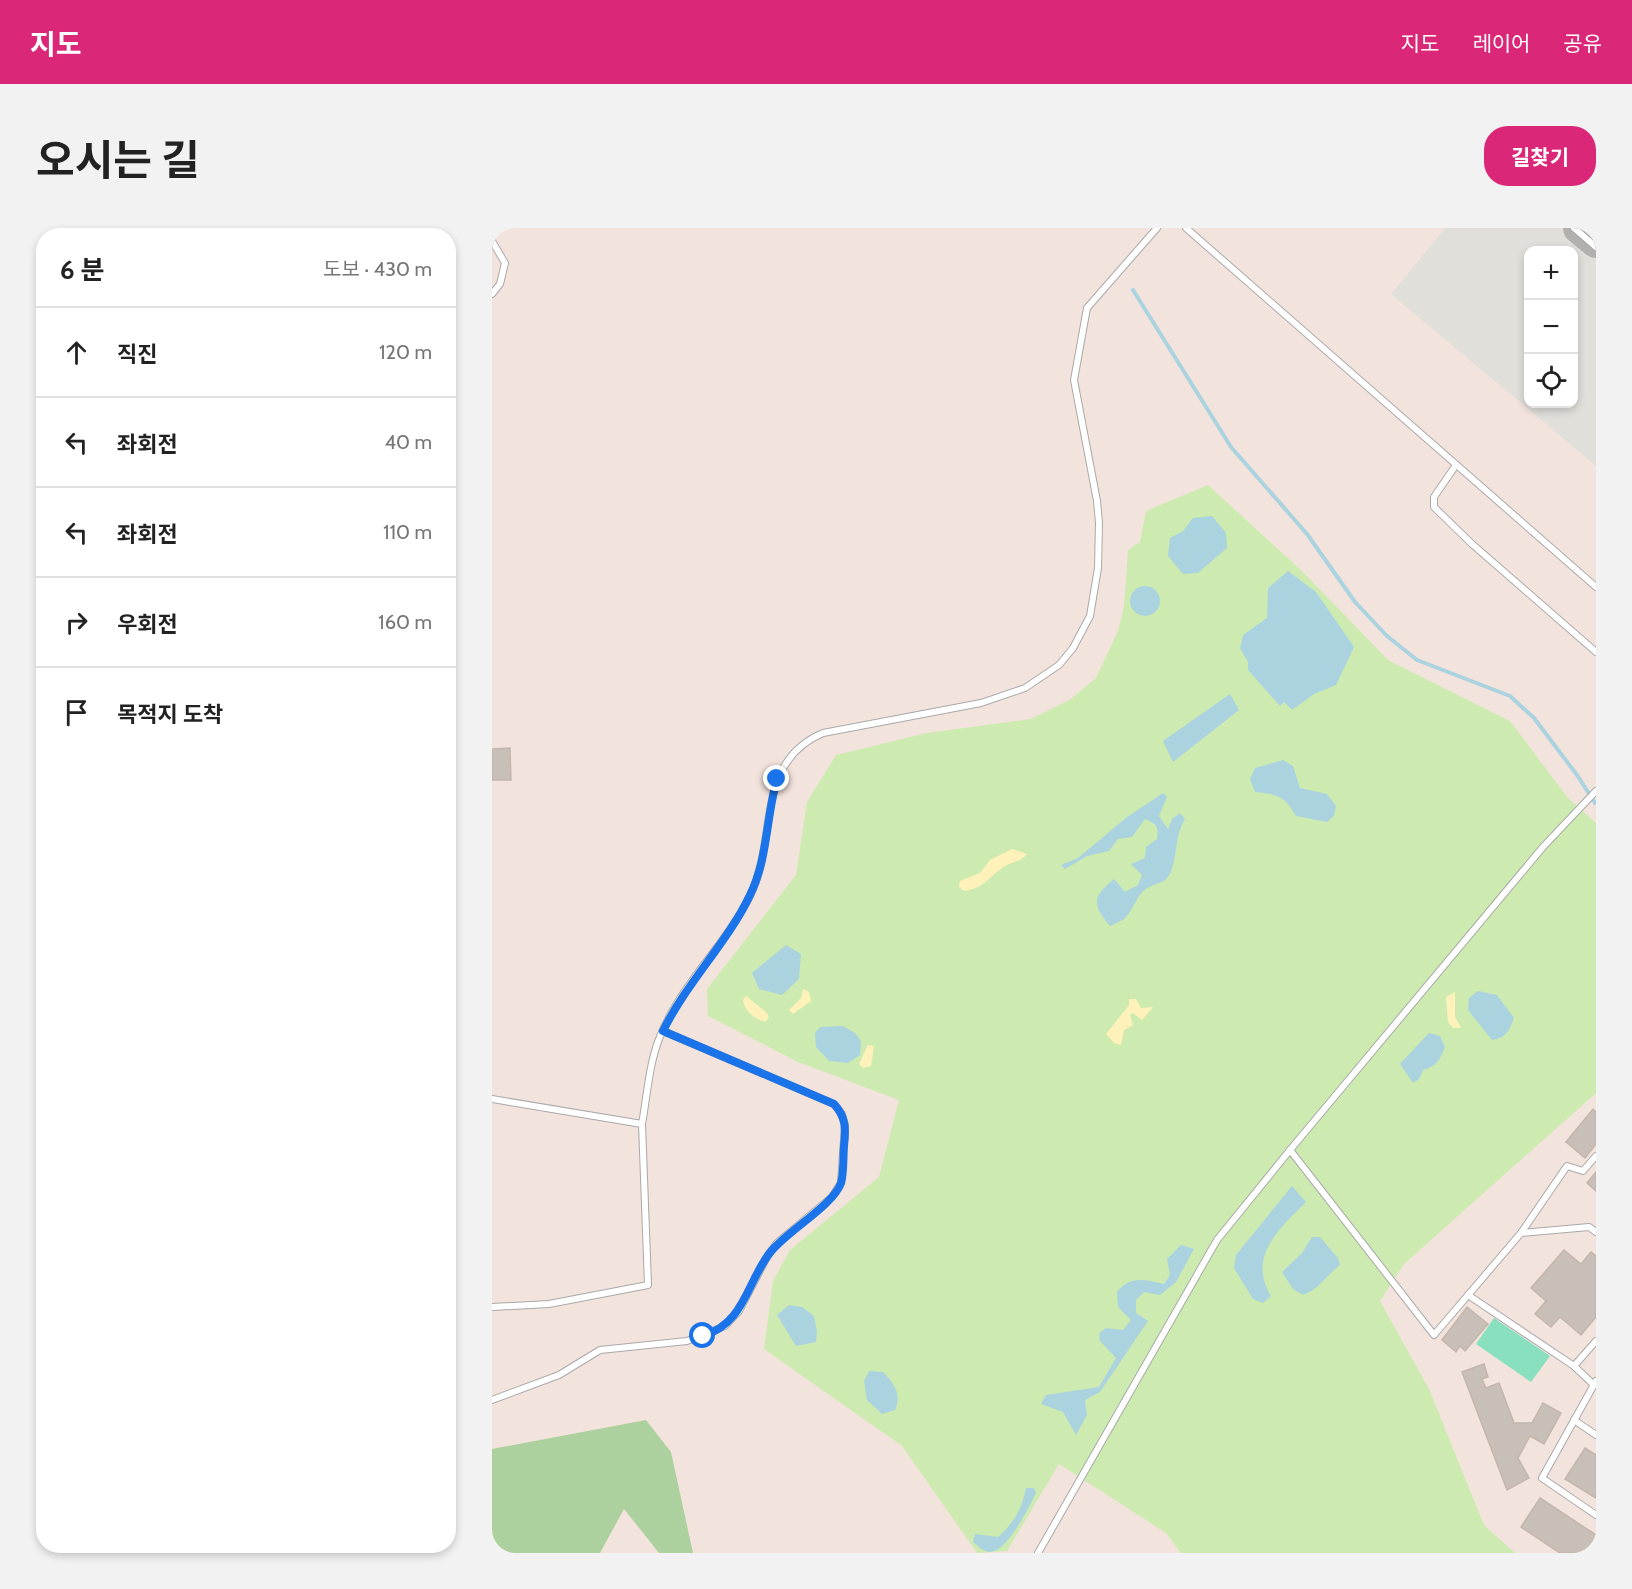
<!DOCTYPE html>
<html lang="ko">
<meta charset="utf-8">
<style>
body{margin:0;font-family:Cabin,"Noto Sans KR",sans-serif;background:#f2f2f2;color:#222}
.controls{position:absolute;right:18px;top:18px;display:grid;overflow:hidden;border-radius:12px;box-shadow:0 3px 9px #0003}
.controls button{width:54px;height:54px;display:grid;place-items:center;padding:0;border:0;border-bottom:2px solid #e0e0e0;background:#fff;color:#222;font:30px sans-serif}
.stop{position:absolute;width:18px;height:18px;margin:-14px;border:4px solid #1a73e8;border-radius:50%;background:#fff}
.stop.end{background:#1a73e8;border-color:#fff;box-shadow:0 2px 6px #0008}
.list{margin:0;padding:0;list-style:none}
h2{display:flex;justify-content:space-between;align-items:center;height:78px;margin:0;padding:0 24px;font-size:26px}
h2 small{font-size:20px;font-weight:400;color:#767676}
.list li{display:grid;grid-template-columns:39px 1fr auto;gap:18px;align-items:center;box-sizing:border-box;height:90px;padding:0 24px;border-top:2px solid #e0e0e0}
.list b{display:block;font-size:22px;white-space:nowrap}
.list em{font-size:20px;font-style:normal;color:#767676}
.icon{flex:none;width:33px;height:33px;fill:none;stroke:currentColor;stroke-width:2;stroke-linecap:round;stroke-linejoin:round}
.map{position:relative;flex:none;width:1104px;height:1325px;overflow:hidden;border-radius:24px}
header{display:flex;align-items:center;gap:36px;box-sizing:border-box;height:84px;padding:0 30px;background:#db2777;color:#fff}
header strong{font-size:28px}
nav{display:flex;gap:33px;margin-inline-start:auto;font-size:21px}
.intro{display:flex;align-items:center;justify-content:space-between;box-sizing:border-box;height:144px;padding:0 36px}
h1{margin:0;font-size:42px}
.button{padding:15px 27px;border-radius:24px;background:#db2777;color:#fff;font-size:21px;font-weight:700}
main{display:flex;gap:36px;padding:0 36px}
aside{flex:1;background:#fff;border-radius:24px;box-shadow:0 3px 9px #0003}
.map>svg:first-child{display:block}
.military{fill:#f3e3dd;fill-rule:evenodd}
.airport{fill:#e1dfda;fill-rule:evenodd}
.grass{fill:#cdebb0}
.forest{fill:#add19e}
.sand{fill:#fff1ba}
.pitch{fill:#88e0be}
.water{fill:#aad3df}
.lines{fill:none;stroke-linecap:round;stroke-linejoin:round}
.stream{stroke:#aad3df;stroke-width:4}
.taxiway{stroke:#b1b0ac;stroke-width:32}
.building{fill:#c7bfb8;stroke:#c4b6ab;stroke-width:1.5}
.service-casing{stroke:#a9a9a9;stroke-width:8}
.service{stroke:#fff;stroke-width:6}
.route{stroke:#1a73e8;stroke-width:8}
</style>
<header>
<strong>지도</strong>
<nav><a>지도</a><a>레이어</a><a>공유</a></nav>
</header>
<div class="intro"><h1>오시는 길</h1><a class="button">길찾기</a></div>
<main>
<aside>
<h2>6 분<small>도보 · 430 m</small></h2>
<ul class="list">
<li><svg class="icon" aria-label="ahead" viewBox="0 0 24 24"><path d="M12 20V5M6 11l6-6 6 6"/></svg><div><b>직진</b></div><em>120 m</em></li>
<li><svg class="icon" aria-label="left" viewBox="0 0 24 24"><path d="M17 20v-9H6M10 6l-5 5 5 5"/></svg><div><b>좌회전</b></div><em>40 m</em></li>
<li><svg class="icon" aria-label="left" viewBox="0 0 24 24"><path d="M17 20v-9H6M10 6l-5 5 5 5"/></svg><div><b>좌회전</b></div><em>110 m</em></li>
<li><svg class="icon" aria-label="right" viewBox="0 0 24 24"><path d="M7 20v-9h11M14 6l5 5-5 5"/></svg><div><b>우회전</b></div><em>160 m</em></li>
<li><svg class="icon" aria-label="arrive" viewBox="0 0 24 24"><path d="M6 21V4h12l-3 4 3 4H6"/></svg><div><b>목적지 도착</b></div></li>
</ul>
</aside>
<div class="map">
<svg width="1104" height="1325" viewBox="0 0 1104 1325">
<rect width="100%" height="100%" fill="#f2efe9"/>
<path class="military" d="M0,0h1104v1325h-1104zM1036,22h46v154h-46z"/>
<path class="airport" d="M953,0h151v238l-205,-172zM1036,22h46v154h-46z"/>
<path class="grass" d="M716,257l94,86 86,89 122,61 58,77 28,25v270l-192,171 -24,37 49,88 55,136 31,28h-334l-15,-20 -107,-69 -52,87 -30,2 -75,-107 -138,-97 9,-68 17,-31 89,-73 20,-77 -101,-38 -90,-46 -1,-27 89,-114 11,-73 29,-47 91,-22 104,-14 40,-20 25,-21 22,-47 6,-24 4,-57 12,-8 6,-31z"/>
<path class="forest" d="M154,1192l25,32 22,101h-34l-35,-44 -24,44h-108v-104z"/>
<g class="sand">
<path d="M520,621l15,5c-7,9 -17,8 -25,14 -17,12 -16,19 -38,23l-5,-4 1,-6 20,-8 10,-13z"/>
<path d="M311,761l6,3 2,9 -18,13 -4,-4 12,-12z"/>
<path d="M963,764v25l6,11h-8l-5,-6 -2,-25z"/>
<path d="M254,768l21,17 2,4 -4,5c-11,-4 -20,-10 -22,-22z"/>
<path d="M637,771h7l5,9 12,-1 -11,13 -9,-7 -3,2 3,10 -9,5 -3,15 -7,-2 -8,-9 23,-29z"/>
<path d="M376,817l6,1 -3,20 -8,2 -4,-4z"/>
</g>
<path class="pitch" d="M1002,1090l56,38 -19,26 -55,-38z"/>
<g class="water">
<path d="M720,288l14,17 1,15 -29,25 -15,1 -15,-18 2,-18 13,-7 10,-13z"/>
<path d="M796,343l28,21 38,55 -18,38 -22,9 -22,16 -8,-8 -4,4 -32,-36v-8l-8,-14 3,-13 24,-17 1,-30z"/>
<circle cx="653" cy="373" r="15"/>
<path d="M738,466l9,16 -66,52 -10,-21z"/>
<path d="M791,532l10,6 7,22 27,6 9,12 -2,10 -7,6 -31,-6c-11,-20 -19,-22 -41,-24l-5,-13 5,-11z"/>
<path d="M671,565l4,4 -8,19 9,13 4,-10 8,-6 5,6c-10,17 -7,31 -13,49 -4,15 -12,14 -23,19 -12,6 -14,20 -23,30 -3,4 -11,6 -16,9 -18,-22 -18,-29 4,-47l11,13 13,-7 4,-10 -11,-11 14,-6 1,-11 11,-8c2,-12 0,-15 -12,-20l-13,18 -14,2 -9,12 -22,5 -22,13 -4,-4 17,-7 49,-41z"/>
<path d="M294,717l15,9 -2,25 -17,16 -23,-6 -7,-16z"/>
<path d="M986,763l19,4 17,23c-5,13 -8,20 -22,22l-24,-30 1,-12z"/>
<path d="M351,798l12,7 6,8 -1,14 -12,8 -19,-2 -13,-14 -1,-14 5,-6z"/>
<path d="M937,805l11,3 5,11c-5,13 -8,19 -22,23l-4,9 -6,4 -13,-19z"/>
<path d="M800,958l14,16c-27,27 -59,55 -35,94l-8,7 -10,-4 -19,-31 2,-13z"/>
<path d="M820,1009h8l18,21 2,7c-13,10 -22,25 -37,30l-10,-6 -11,-17 20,-19z"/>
<path d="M689,1017l13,4 -18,33 -16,13 -16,-3 -8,8v13l12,8 -48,71 -15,8 2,15 -11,20 -13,-23 -22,-8 5,-9 53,-8 17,-29 -16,-17 -1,-8 7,-5 17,2 8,-10 -13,-13 -1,-15c14,-17 28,-12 47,-8l6,-9 -3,-16z"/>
<path d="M297,1077l13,2 12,9 3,15 -1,11 -20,4 -19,-31z"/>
<path d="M377,1143l14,1c11,11 19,23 12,38l-13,4 -15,-14 -3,-19z"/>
<path d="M534,1260h8l2,5c-7,14 -29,60 -47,59 -6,-1 -11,-6 -16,-10l2,-8 23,3c16,-14 24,-28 28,-49z"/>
</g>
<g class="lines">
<path class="stream" d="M641,62l98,157 76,87 48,68 32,34 30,24 93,36 24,22 43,57 18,28"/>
<path class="taxiway" d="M1087,0l17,14"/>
</g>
<g class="building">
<path d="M18,520l1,32h-19v-31z"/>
<path d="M1101,881l3,3v32l-11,14 -19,-16z"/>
<path d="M1104,944v19l-9,-8z"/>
<path d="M1072,1022l17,14 10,-12 5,4v61l-15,18 -21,-18 -9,10 -16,-13 11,-13 -15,-13z"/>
<path d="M975,1079l21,17 -23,27 -5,-5 -4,6 -14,-12z"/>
<path d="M992,1136l4,13 -6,2 4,9 13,-5 15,40h18l11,-20 18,10 -17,31 -14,-8 -12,22 11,20 -22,12 -45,-118z"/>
<path d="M1093,1220l11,7v43l-31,-19z"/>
<path d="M1048,1270l56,37v18h-36l-39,-26z"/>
</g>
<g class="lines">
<defs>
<g id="service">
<path d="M694,0l410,359"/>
<path d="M1082,0l22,19"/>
<path d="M0,13l13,22 -5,21 -8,10"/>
<path d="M964,237l-22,32v10l38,37 124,108"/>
<path d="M1104,563l-53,56 -253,303 144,185 87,-102 68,-6 7,5"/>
<path d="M0,871l150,25c5,-28 7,-59 17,-85 21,-54 66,-93 91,-143 28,-57 4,-134 73,-163l158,-30 44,-15 34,-23 14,-17 17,-32 8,-48 1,-45 -2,-22 -23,-121 13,-72 70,-80"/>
<path d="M1029,1005l46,-67 16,5 13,-15"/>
<path d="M976,1067l106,71"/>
<path d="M0,1079l57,-3 99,-19 -6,-161"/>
<path d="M1104,1153l-54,97 54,37"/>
<path d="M1102,1157l-20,-19 22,-25"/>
<path d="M0,1172l67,-25 41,-25 87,-9 38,-15 14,-15 29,-56 9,-12 55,-46 9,-14 4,-58 -3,-11 -8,-10 -171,-73"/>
<path d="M1082,1192l22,15"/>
<path d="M546,1325l179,-313 73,-90"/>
</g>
</defs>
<use href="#service" class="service-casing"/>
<use href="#service" class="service"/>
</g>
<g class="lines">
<path class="route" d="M211,1108c41,-13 43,-51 66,-82 16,-22 64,-48 72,-71 3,-11 2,-25 3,-37 2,-17 2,-29 -10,-42l-171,-73c24,-49 65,-89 87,-136 18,-36 16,-78 27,-116"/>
</g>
</svg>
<div class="controls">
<button>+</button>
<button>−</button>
<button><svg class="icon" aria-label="locate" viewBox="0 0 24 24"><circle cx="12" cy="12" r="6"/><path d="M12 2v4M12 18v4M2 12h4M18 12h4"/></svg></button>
</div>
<div class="stop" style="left:211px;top:1108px"></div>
<div class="stop end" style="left:285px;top:551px"></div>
</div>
</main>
